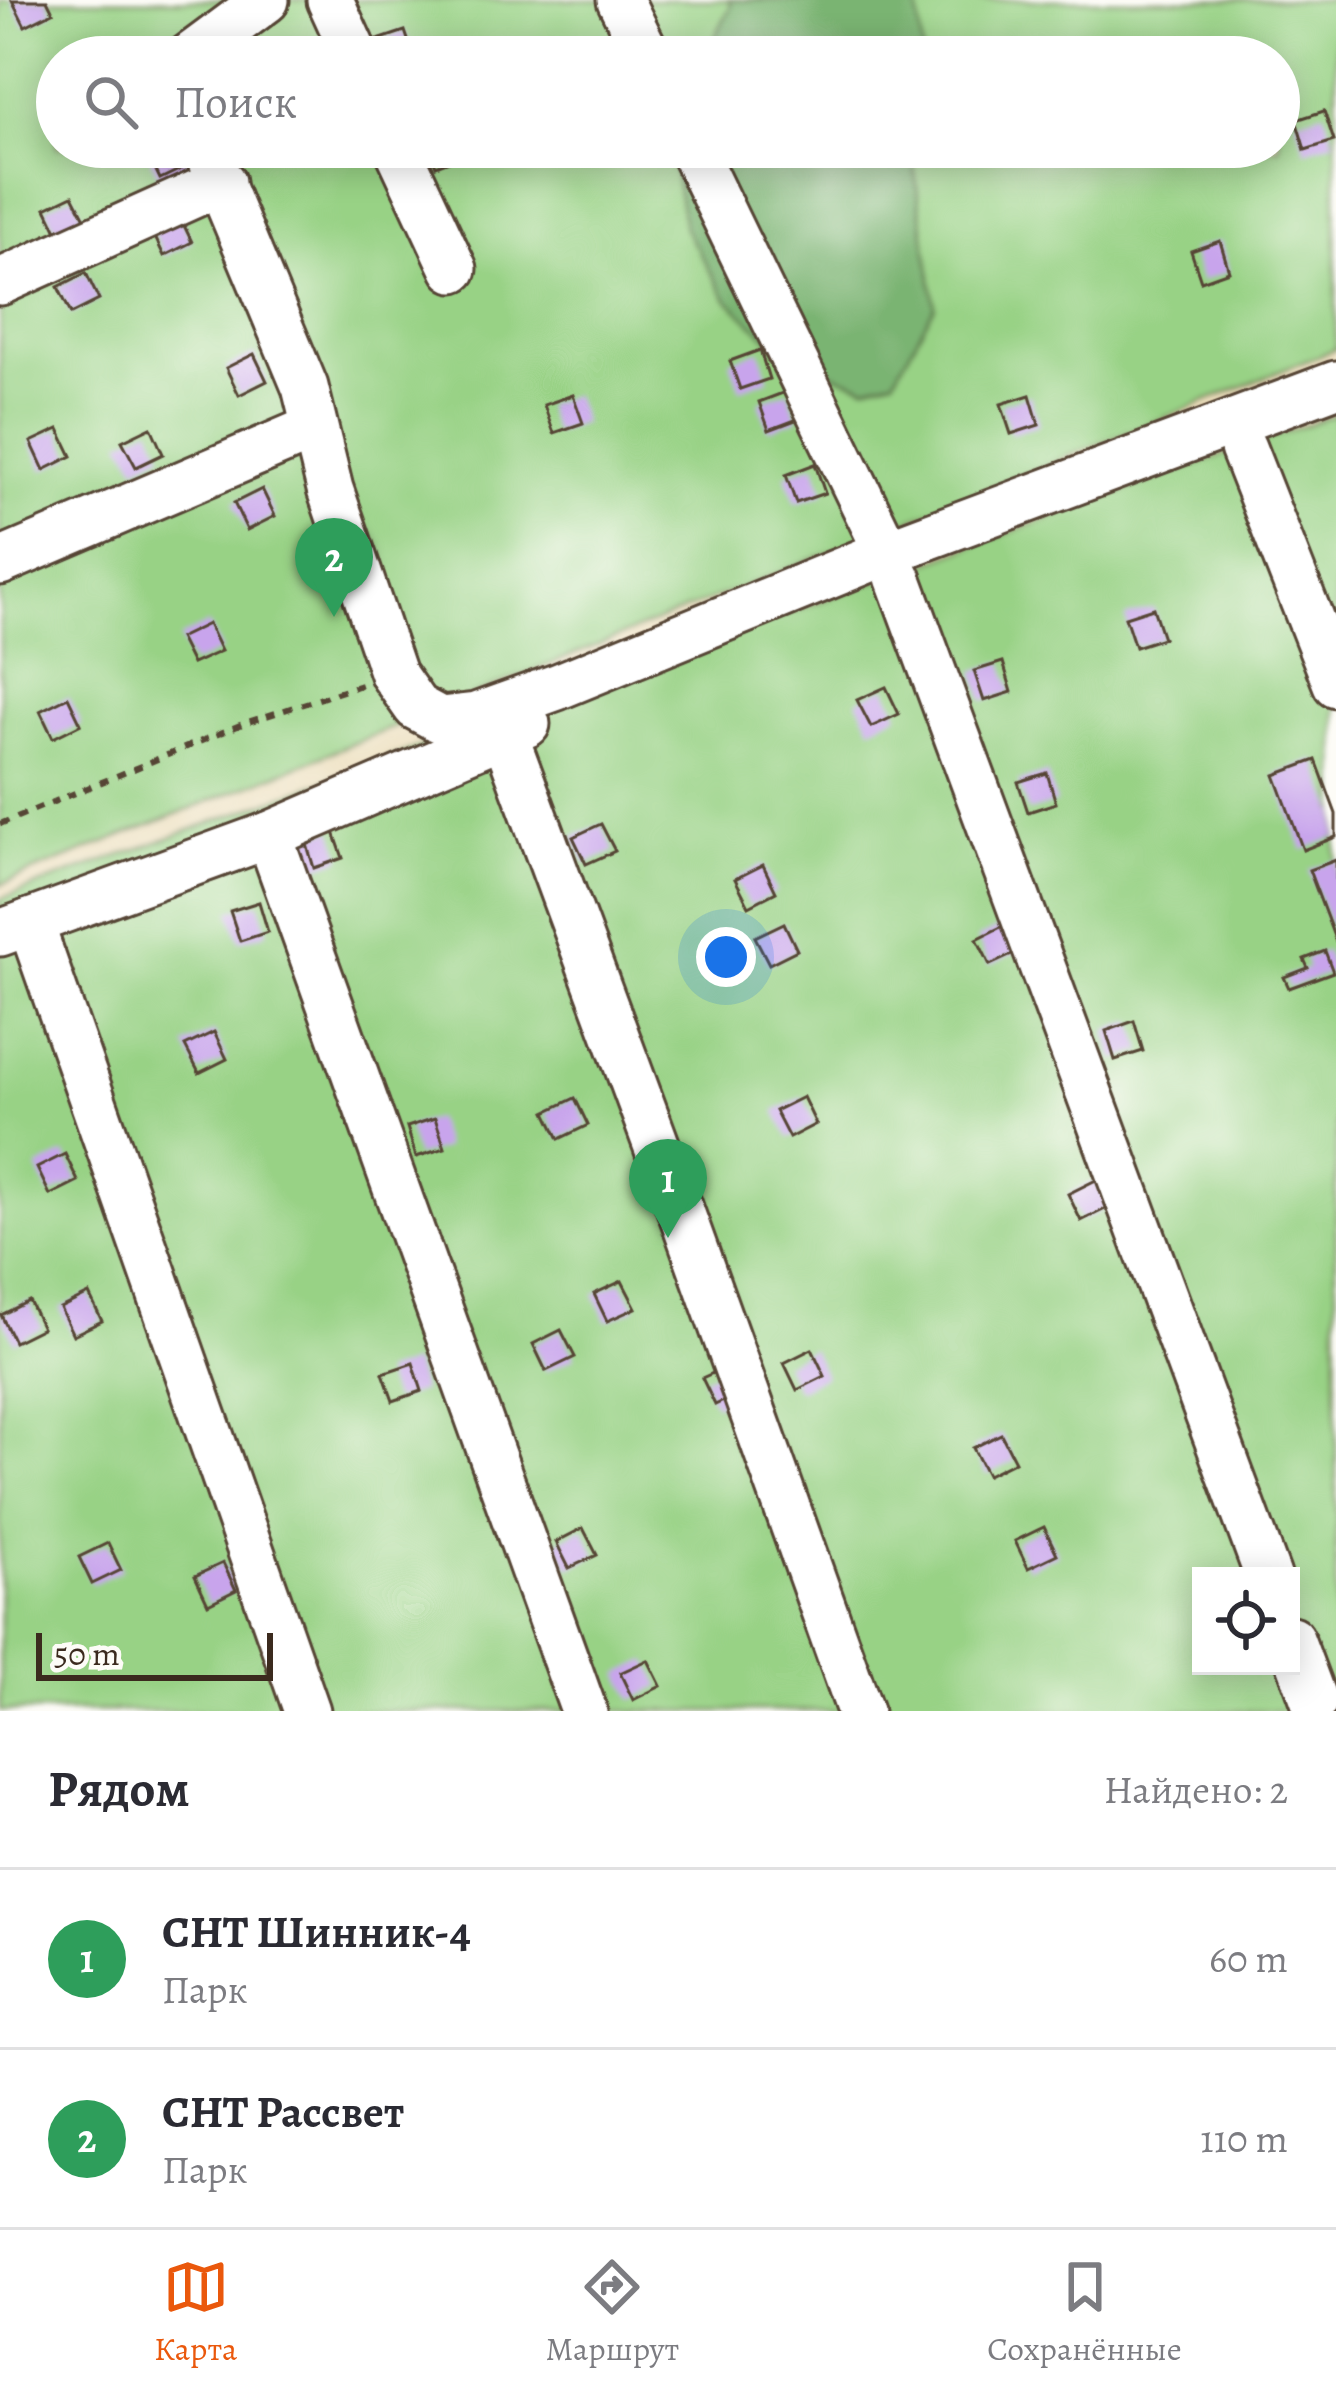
<!DOCTYPE html>
<html lang="ru">
<meta charset="utf-8">
<style>
body{margin:0;font-family:Alegreya,serif;background:#f2f2f3;color:#2b2b33}
.controls{position:absolute;right:36px;bottom:36px;display:grid;overflow:hidden;border-radius:0px;box-shadow:0 6px 30px #0003}
.controls button{width:108px;height:108px;display:grid;place-items:center;padding:0;border:0;border-bottom:3px solid #e1e1e2;background:#fff;color:#2b2b33;font:60px sans-serif}
.scale{position:absolute;left:36px;bottom:30px;width:237px;box-sizing:border-box;padding-left:12px;border:6px solid #3b2a1e;border-top:0;font-size:33px;line-height:42px;white-space:nowrap;color:#3b2a1e;-webkit-text-stroke:9px #fdfcf7;paint-order:stroke}
.you{position:absolute;left:726px;top:957px;width:42px;height:42px;margin:-30px;border:9px solid #fff;border-radius:50%;background:#1a73e8;box-shadow:0 0 0 18px #1a73e833}
.badge{display:grid;place-items:center;width:78px;height:78px;border-radius:50%;background:#ea580c;color:#fff;font-size:39px;font-weight:700}
.pin{position:absolute;translate:-50% -99px;filter:drop-shadow(0 3px 6px #0008)}
.pin::after{content:'';position:absolute;top:63px;width:42px;height:36px;background:inherit;clip-path:polygon(0 0,100% 0,50% 100%)}
.list{margin:0;padding:0;list-style:none}
h2{display:flex;justify-content:space-between;align-items:center;height:156px;margin:0;padding:0 48px;font-size:51px}
h2 small{font-size:39px;font-weight:400;color:#7c7c81}
.list li{display:grid;grid-template-columns:78px 1fr auto;gap:36px;align-items:center;box-sizing:border-box;height:180px;padding:0 48px;border-top:3px solid #e1e1e2}
.list b{display:block;font-size:45px;white-space:nowrap}
.list p{margin:0;font-size:39px;white-space:nowrap;color:#7c7c81}
.list em{font-size:39px;font-style:normal;color:#7c7c81}
.icon{flex:none;width:66px;height:66px;fill:none;stroke:currentColor;stroke-width:2;stroke-linecap:round;stroke-linejoin:round}
.map{position:relative;flex:none;width:1336px;height:1711px;overflow:hidden}
.search{position:absolute;background:#fff;box-shadow:0 6px 30px #0003;left:36px;right:36px;top:36px;height:132px;display:flex;align-items:center;gap:30px;box-sizing:border-box;padding:0 42px;border-radius:66px;color:#7c7c81;font-size:45px}
.sheet{height:516px;background:#fff}
nav{display:flex;justify-content:space-around;align-items:center;box-sizing:border-box;height:168px;border-top:3px solid #e1e1e2;background:#fff;font-size:33px;color:#7c7c81}
nav a{display:grid;justify-items:center;gap:6px}
nav .on{color:#ea580c}
.map>svg:first-child{display:block}
.green{fill:#98d285;stroke:#6a7e52;stroke-width:3;fill-rule:evenodd}
.forest{fill:#7ab472;stroke:#5a6f48;stroke-width:3}
.building{fill:#c8a4ec}
.lines{fill:none;stroke-linecap:round;stroke-linejoin:round}
.minor-casing{stroke:#564536;stroke-width:51}
.path{stroke:#564536;stroke-width:6;stroke-dasharray:9 9;stroke-linecap:butt}
.minor{stroke:#fff;stroke-width:45}
</style>
<div class="map">
<svg width="1336" height="1711" viewBox="0 0 1336 1711">
<rect width="100%" height="100%" fill="#fdfcf7"/>
<filter id="ink" filterUnits="userSpaceOnUse"><feTurbulence type="fractalNoise" baseFrequency=".00833" numOctaves="2"/><feDisplacementMap in="SourceGraphic" scale="24" xChannelSelector="R" yChannelSelector="G"/><feConvolveMatrix kernelMatrix="1 2 1 2 8 2 1 2 1" color-interpolation-filters="sRGB"/></filter>
<filter id="wash" filterUnits="userSpaceOnUse"><feTurbulence type="fractalNoise" baseFrequency=".004" numOctaves="4" result="noise"/><feDisplacementMap in="SourceGraphic" scale="48" xChannelSelector="R" yChannelSelector="G"/><feGaussianBlur stdDeviation="2.7" result="paint"/><feColorMatrix in="noise" values="0 0 0 0 0 0 0 0 0 0 0 0 0 0 0 0 0 1.4 0 .05"/><feComposite in="paint" operator="in"/></filter>
<g filter="url(#wash)">
<rect width="100%" height="100%" fill="#ecdebc"/>
<g class="green">
<path d="M0,0h1336v349l-1336,536zM57,57h1222v90h-1222z"/>
<path d="M1336,414v1297h-1336v-812zM1201,1576h90v90h-90z"/>
</g>
<g class="forest">
<path d="M729,0h188l6,57h-218l26,-51z"/>
<path d="M670,147h241l24,159 -41,73 -29,7 -80,-31 -58,-56 -43,-72z"/>
</g>
<g id="blocks">
<g class="building">
<path d="M12,0h35l6,12 -28,14z"/>
<path d="M405,31l9,26h-33l-6,-16z"/>
<path d="M1324,111l10,30 -29,9 -9,-30z"/>
<path d="M156,147h24l9,18 -29,14 -13,-27z"/>
<path d="M429,147h33l3,8 -29,11z"/>
<path d="M73,195l14,27 -28,13 -13,-27z"/>
<path d="M179,215l13,27 -28,14 -13,-27z"/>
<path d="M1220,241l9,30 -28,10 -10,-30z"/>
<path d="M86,273l13,27 -28,14 -13,-27z"/>
<path d="M760,350l9,29 -29,10 -10,-28z"/>
<path d="M254,354l13,27 -28,14 -13,-27z"/>
<path d="M788,391l10,28 -29,11 -10,-28z"/>
<path d="M573,395l10,28 -29,10 -10,-28z"/>
<path d="M1030,395l9,30 -28,9 -10,-30z"/>
<path d="M151,427l12,27 -27,13 -14,-26z"/>
<path d="M59,429l13,27 -28,14 -13,-28z"/>
<path d="M815,464l10,29 -29,10 -10,-28z"/>
<path d="M262,489l13,27 -28,14 -13,-27z"/>
<path d="M1153,608l10,30 -28,9 -10,-30z"/>
<path d="M208,624l13,27 -29,13 -13,-26z"/>
<path d="M1003,662l9,30 -28,9 -10,-30z"/>
<path d="M886,687l13,27 -28,13 -14,-27z"/>
<path d="M68,697l13,27 -28,14 -13,-27z"/>
<path d="M1316,760l20,54v23l-33,13 -28,-75z"/>
<path d="M1047,773l9,30 -28,9 -10,-30z"/>
<path d="M601,824l14,27 -29,13 -13,-27z"/>
<path d="M333,829l10,29 -29,10 -9,-30z"/>
<path d="M1336,860v82l-27,-72z"/>
<path d="M763,865l13,27 -27,14 -14,-27z"/>
<path d="M259,902l9,30 -28,9 -10,-30z"/>
<path d="M784,923l13,27 -28,14 -14,-27z"/>
<path d="M1005,925l13,27 -28,13 -13,-26z"/>
<path d="M1325,951l8,21 -44,16 -5,-11 24,-9 -4,-9z"/>
<path d="M1134,1021l9,30 -28,9 -9,-29z"/>
<path d="M214,1032l13,27 -28,14 -14,-27z"/>
<path d="M803,1097l13,27 -27,14 -14,-27z"/>
<path d="M575,1098l13,27 -29,14 -13,-27z"/>
<path d="M435,1118l10,30 -29,9 -9,-30z"/>
<path d="M65,1154l13,27 -28,14 -13,-27z"/>
<path d="M1096,1180l13,27 -28,14 -13,-27z"/>
<path d="M622,1281l14,27 -29,13 -13,-27z"/>
<path d="M89,1294l13,27 -29,14 -13,-27z"/>
<path d="M29,1301l13,27 -28,14 -13,-27z"/>
<path d="M561,1330l14,27 -29,14 -13,-27z"/>
<path d="M812,1349l13,27 -28,14 -13,-27z"/>
<path d="M413,1363l9,28 -29,10 -10,-28z"/>
<path d="M731,1365l13,26 -29,14 -13,-27z"/>
<path d="M1001,1434l14,27 -28,14 -14,-27z"/>
<path d="M1044,1527l13,27 -29,14 -13,-27z"/>
<path d="M583,1528l14,27 -28,13 -13,-26z"/>
<path d="M108,1543l13,27 -29,14 -13,-27z"/>
<path d="M223,1563l13,27 -28,14 -13,-28z"/>
<path d="M648,1660l13,26 -28,14 -13,-27z"/>
</g>
</g>
</g>
<g filter="url(#ink)">
<use href="#blocks" fill-opacity="0" stroke="#564536" stroke-width="3"/>
<g class="lines">
<defs>
<g id="minor">
<path d="M330,0l26,57"/>
<path d="M620,0l28,57"/>
<path d="M189,57l77,-57"/>
<path d="M205,147l100,240 25,102 63,185 23,33 24,13 36,-4 81,-29 330,-135 449,-168"/>
<path d="M397,147l57,122"/>
<path d="M691,147l196,405"/>
<path d="M0,282l222,-100"/>
<path d="M1243,448l93,236"/>
<path d="M0,562l314,-134"/>
<path d="M898,577l370,999"/>
<path d="M504,733l179,484 177,494"/>
<path d="M269,835l315,876"/>
<path d="M30,922l277,789"/>
<path d="M0,933l269,-98 258,-111"/>
<path d="M1291,1639l23,62"/>
</g>
</defs>
<use href="#minor" class="minor-casing"/>
<path class="path" d="M0,824l245,-101 116,-38"/>
<use href="#minor" class="minor"/>
</g>
</g>
</svg>
<div class="controls">
<button><svg class="icon" aria-label="locate" viewBox="0 0 24 24"><circle cx="12" cy="12" r="6"/><path d="M12 2v4M12 18v4M2 12h4M18 12h4"/></svg></button>
</div>
<div class="scale">50 m</div>
<div class="you"></div>
<div class="pin badge" style="left:668px;top:1238px;background:#2e9e5b">1</div>
<div class="pin badge" style="left:334px;top:617px;background:#2e9e5b">2</div>
<div class="search"><svg class="icon" aria-label="search" viewBox="0 0 24 24"><circle cx="10" cy="10" r="6"/><path d="M15 15l6 6"/></svg>Поиск</div>
</div>
<section class="sheet">
<h2>Рядом<small>Найдено: 2</small></h2>
<ul class="list">
<li><span class="badge" style="background:#2e9e5b">1</span><div><b>СНТ Шинник-4</b><p>Парк</p></div><em>60 m</em></li>
<li><span class="badge" style="background:#2e9e5b">2</span><div><b>СНТ Рассвет</b><p>Парк</p></div><em>110 m</em></li>
</ul>
</section>
<nav>
<a class="on"><svg class="icon" aria-label="map" viewBox="0 0 24 24"><path d="M3 6l6-2 6 2 6-2v14l-6 2-6-2-6 2zM9 4v14M15 6v14"/></svg>Карта</a>
<a><svg class="icon" aria-label="directions" viewBox="0 0 24 24"><path d="M12 3l9 9-9 9-9-9zM9 14v-3h6M13 9l2 2-2 2"/></svg>Маршрут</a>
<a><svg class="icon" aria-label="saved" viewBox="0 0 24 24"><path d="M7 4h10v16l-5-4-5 4z"/></svg>Сохранённые</a>
</nav>
